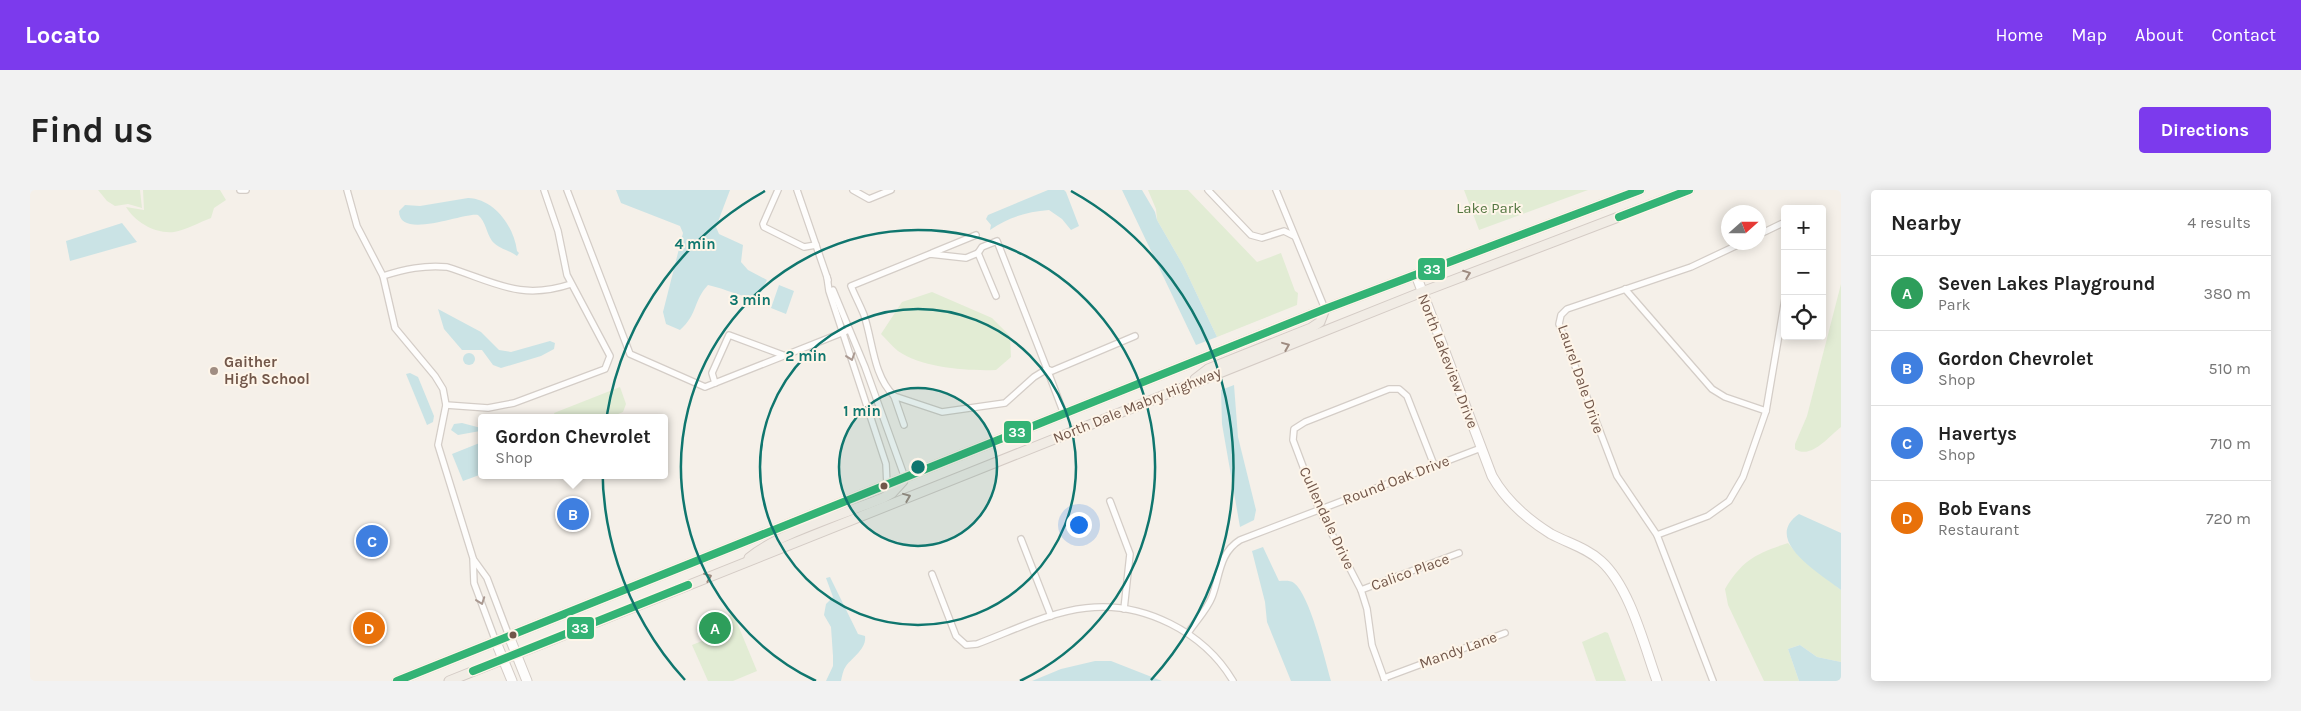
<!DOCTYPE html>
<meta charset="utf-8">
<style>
body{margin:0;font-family:Karla,sans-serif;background:#f2f2f2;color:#222}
.controls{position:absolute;right:15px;top:15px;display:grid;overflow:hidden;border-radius:5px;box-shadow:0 2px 12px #0003}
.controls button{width:45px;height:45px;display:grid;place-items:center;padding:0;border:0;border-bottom:1px solid #e0e0e0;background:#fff;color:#222;font:25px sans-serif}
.compass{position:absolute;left:1691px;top:15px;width:45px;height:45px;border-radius:50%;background:#fff;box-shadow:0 2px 12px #0003;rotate:69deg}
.you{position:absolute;left:1048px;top:334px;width:18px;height:18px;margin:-12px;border:4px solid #fff;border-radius:50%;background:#1a73e8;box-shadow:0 0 0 8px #1a73e833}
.badge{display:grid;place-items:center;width:32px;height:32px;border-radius:50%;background:#7c3aed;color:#fff;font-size:16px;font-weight:700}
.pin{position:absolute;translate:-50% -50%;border:2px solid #fff;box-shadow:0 1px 5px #0006}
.popup{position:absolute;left:448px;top:224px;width:190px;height:65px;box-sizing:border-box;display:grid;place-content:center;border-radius:5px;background:#fff;filter:drop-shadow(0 1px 4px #0005);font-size:16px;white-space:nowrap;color:#767676}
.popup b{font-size:19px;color:#222}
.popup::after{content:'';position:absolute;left:50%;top:100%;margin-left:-10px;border:10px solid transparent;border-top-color:#fff}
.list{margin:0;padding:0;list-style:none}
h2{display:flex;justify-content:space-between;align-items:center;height:65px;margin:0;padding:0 20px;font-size:21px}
h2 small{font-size:16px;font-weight:400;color:#767676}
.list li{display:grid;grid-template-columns:32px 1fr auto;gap:15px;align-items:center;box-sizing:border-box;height:75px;padding:0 20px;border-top:1px solid #e0e0e0}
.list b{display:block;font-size:19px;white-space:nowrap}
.list p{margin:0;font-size:16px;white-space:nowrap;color:#767676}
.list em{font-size:16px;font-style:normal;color:#767676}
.icon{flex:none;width:28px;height:28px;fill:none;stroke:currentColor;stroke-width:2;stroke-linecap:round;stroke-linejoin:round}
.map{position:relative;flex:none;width:1811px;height:491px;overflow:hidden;border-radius:5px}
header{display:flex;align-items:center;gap:30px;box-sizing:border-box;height:70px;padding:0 25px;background:#7c3aed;color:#fff}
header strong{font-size:24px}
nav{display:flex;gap:28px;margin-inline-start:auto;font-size:18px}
.intro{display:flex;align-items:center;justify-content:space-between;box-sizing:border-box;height:120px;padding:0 30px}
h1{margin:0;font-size:35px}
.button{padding:12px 22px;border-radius:5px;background:#7c3aed;color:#fff;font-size:18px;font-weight:700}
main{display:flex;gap:30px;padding:0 30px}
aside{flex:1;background:#fff;border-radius:5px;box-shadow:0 2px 12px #0003}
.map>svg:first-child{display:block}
.green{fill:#e2ecd4}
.water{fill:#cae3e5}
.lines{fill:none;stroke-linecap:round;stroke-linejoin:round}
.street-casing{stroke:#d4cdc7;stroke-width:8}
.secondary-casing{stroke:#d4ccc6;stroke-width:11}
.primary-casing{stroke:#d4cbc5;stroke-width:11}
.street{stroke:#fefdfc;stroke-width:5.5}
.secondary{stroke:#fefdfc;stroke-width:9}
.primary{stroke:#f1ece5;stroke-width:9}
.bus-1-casing{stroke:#fef5e9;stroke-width:11}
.bus-1{stroke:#33b375;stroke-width:8}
.oneway{stroke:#9e8b80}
.oneway2{stroke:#aa9991}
.ring{fill:none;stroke:#0f766e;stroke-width:2.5}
.poi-dot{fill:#a08d82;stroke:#fef5e9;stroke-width:2}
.bus-dot{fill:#72574a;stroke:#fef5e9;stroke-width:2}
.labels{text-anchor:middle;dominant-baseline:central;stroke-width:4;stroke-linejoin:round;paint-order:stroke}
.park-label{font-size:15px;fill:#547742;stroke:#fef5e9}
.street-label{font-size:15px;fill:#72574a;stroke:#fef5e9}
.poi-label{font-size:15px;font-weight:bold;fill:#72574a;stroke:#fef5e9;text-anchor:start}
.centre{fill:#0f766e;stroke:#fef5e9;stroke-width:2.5}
.ring-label{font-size:15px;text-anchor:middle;font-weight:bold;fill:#0f766e;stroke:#fef5e9;stroke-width:4;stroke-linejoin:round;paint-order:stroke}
.line-badge{stroke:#fef5e9;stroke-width:2}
.badge-label{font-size:14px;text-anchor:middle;font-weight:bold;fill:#fff}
</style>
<header>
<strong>Locato</strong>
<nav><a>Home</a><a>Map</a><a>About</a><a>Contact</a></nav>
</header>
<div class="intro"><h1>Find us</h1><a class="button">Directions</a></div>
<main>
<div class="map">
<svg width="1811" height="491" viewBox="0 0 1811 491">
<rect width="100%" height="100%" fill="#f5f0e9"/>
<g class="green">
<path d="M68,0h42l2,18 -14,-4 -13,2 -8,-5z"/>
<path d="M113,0h77l6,10 -12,8 -3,10c-11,4 -25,12 -37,14 -19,2 -39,-10 -48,-25l18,3z"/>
<path d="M1118,0h40l69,72 24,-9 14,38 3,2 -1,12 -80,32 -34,-72 -26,-45 -1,-11z"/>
<path d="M1434,0h124l-109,40z"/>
<path d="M1811,94v143c-12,9 -30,33 -46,22v-5l12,-28z"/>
<path d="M902,102l60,26 18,18 1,21 -15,13c-30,1 -73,-2 -98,-19 -6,-5 -12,-12 -17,-17l21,-32z"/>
<path d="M590,197l6,17 -3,8 -15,6h-52l-2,-5z"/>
<path d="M1758,353l10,12 43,35v72l-24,-5 -17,-12 -12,4 11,32h-35l-36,-76 -3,-16c17,-29 32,-36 63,-46z"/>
<path d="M703,423l24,58 -24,10h-25l-16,-36 20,-8 -6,-13z"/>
<path d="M1575,442l3,1 18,48h-30l-14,-39z"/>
</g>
<g class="water">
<path d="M586,0h114l-14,37 3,7 24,11 -2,17 7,8 19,10 -9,19c-17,-2 -32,-10 -50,-14 -15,16 -10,29 -28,45l-14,-6 -3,-12 20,-79 -3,-7 -59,-23z"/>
<path d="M1018,0h16l2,2 13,34 -8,4 -9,-11 -13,-9c-23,2 -40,7 -59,20l1,-5 -5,-6 2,-4z"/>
<path d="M1092,0h20l13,22 2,8 26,45 34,72 -21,8z"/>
<path d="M438,8c27,1 46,29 49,53l2,2 -2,3c-8,-6 -18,-7 -25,-15 -6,-9 -6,-19 -14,-26 -14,-3 -79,26 -79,-4l6,-6 15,1z"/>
<path d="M92,33l15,19 -67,19 -4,-20z"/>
<path d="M749,95l15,6 -8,23 -15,-6z"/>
<path d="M408,119l43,23 18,18 12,2 39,-11 5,2 -1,6 -13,7 -40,12 -8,-3 -11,-15h-20l-18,-21z"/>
<circle cx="439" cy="169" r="6"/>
<path d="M380,183l8,4 16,39 -1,6 -6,3 -21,-51z"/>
<path d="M1204,195l4,52 18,73 -2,10 -14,7 -18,-103 -1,-34z"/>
<path d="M432,233l19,5 -1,3 -22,4 -7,-5 3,-6z"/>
<path d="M452,252v32l-19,7 -11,-27z"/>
<path d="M1769,324l42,19v57c-20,-16 -80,-50 -42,-76z"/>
<path d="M1233,357l16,34c5,0 11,-1 15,2 16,12 31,77 37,98h-40l-24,-59 -2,-20 -13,-51z"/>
<path d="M800,387l28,57 7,2c2,12 -12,21 -19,30 -3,4 -4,10 -5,15h-15l7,-15v-10l-2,-29 -7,-12 2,-11 7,-7 -7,-19z"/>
<path d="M1770,455l17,12 24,5v19h-42l-11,-32z"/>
<path d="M1065,471h16l51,20h-130l29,-12z"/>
</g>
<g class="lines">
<defs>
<g id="street">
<path d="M210,0h6"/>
<path d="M317,0l10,36 26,50 12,52 40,48 8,13 3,16 -8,40 35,113 1,25 22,59"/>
<path d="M537,0l63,164 75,33 144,-57"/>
<path d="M748,0l-15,34 1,3 40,20 12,-2"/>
<path d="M767,0l31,90"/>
<path d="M823,0l16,9 22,-9"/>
<path d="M1178,0l43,45 11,3 22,-7 10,5"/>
<path d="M1246,0l49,119"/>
<path d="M1728,45l27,-13"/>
<path d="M902,63l44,-18"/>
<path d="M948,63l4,-6 15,-6 50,128 5,2 83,-35"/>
<path d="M353,86c22,-7 41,-11 64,-9 48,15 73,34 124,17"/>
<path d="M797,87l2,14 57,173 1,21"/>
<path d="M1595,99l87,100 13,8 41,14"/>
<path d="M803,100l32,77 40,111"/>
<path d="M685,193l-3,-10 17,-38 54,20"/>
<path d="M864,206c-21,-21 -21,-54 -30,-81 -4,-10 -9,-19 -13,-29l79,-32 36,4 12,-5 18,43"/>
<path d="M416,215l42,3 26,-5 91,-34 5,-13 -43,-81 -9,-44 -14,-41"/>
<path d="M874,235l-10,-29 48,16 63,-9 29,-26 13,-8 17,45"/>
<path d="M1080,311l20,53 -6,55"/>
<path d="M1627,345l51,-19 21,-15 14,-24 23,-66 19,-112"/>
<path d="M991,349l30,77"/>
<path d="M444,370l13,18 22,58"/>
<path d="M902,384l24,62 10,9 11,-1c35,-13 72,-32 109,-36 57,-7 118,24 147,73"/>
<path d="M1331,400l98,-37"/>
<path d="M1158,443c7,-11 19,-23 24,-36 8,-21 7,-44 28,-57l241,-92"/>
<path d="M1354,488l121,-45"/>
<path d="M1355,491l-13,-36 -5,-36 -6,-19 -42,-81 -26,-69 1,-11 11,-7 84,-33h10l8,7 27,69"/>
<path d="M1683,491l-56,-146 -40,-59 -58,-152 2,-9 6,-6 124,-42 53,-25"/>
</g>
<g id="secondary">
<path d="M1386,85l76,201c14,25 35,43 59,58 17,9 36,14 50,27 29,26 43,84 56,120"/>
<path d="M479,446l18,45"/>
<path d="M466,452l16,39"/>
</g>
<g id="primary">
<path d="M1165,189l13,-10 103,-41 9,-6 5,-13"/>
<path d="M719,368c30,-25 95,-44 134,-60l9,-5 11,-12"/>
<path d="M367,491l928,-372 315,-119"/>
<path d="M419,491l973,-389 267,-102"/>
</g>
</defs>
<use href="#street" class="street-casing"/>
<use href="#secondary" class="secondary-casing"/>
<use href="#primary" class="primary-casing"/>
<use href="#street" class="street"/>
<use href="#secondary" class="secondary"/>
<use href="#primary" class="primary"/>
<defs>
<g id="bus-1">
<path d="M1589,27l70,-27"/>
<path d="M443,481l215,-86"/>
<path d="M367,491l928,-372 315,-119"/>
</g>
</defs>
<use href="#bus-1" class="bus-1-casing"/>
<use href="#bus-1" class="bus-1"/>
</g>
<defs><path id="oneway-chevron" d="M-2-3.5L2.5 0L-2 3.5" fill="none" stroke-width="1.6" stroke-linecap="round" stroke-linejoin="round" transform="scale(1.25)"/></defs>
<g class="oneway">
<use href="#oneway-chevron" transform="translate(1437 84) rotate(-21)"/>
<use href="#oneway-chevron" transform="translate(1256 156) rotate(-22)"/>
<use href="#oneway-chevron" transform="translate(877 307) rotate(-22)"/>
<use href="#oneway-chevron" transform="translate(678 387) rotate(-22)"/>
</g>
<g class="oneway2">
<use href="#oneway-chevron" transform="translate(821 167) rotate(71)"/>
<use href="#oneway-chevron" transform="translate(451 411) rotate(70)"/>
</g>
<circle cx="888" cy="277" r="79" fill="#0f766e" fill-opacity=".12"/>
<g class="ring">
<circle cx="888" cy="277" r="79"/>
<circle cx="888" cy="277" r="158"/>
<path d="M786 491A237 237 0 1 1 990 491"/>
<path d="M655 490A316 316 0 0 1 735 1M1041 1A316 316 0 0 1 1121 490"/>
</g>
<circle class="poi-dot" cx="184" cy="181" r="5"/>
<g class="bus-dot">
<circle cx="854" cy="296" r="4.5"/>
<circle cx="483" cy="445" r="4.5"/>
</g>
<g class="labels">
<g class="park-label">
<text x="1459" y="18">Lake Park</text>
</g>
<g class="street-label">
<text transform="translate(1418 171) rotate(69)">North Lakeview Drive</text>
<text transform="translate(1551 189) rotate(71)">Laurel Dale Drive</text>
<text transform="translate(1107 215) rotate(-22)">North Dale Mabry Highway</text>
<text transform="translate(1366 290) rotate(-21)">Round Oak Drive</text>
<text transform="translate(1297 328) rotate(65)">Cullendale Drive</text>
<text transform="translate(1380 382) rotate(-20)">Calico Place</text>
<text transform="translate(1428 460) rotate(-20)">Mandy Lane</text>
</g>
<g class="poi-label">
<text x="194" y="172">Gaither<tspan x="194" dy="17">High School</tspan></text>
</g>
</g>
<circle cx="888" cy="277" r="8" class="centre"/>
<g class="ring-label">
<text x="665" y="59">4 min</text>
<text x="720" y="115">3 min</text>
<text x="776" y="171">2 min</text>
<text x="832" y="226">1 min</text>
</g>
<g class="line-badge">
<rect x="1387" y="67" width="29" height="24" rx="5" fill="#33b375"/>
<rect x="973" y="230" width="29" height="24" rx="5" fill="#33b375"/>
<rect x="536" y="426" width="29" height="24" rx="5" fill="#33b375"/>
</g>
<g class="badge-label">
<text x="1402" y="84">33</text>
<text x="987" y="247">33</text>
<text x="550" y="443">33</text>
</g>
</svg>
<div class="controls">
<button>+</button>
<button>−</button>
<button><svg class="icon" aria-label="locate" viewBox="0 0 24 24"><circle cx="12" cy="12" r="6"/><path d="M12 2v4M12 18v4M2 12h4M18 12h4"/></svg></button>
</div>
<svg class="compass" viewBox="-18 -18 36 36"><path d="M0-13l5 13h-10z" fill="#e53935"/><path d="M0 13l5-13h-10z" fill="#767676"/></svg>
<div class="you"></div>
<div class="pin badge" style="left:685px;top:438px;background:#2e9e5b">A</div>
<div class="pin badge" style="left:543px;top:324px;background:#3f7fe0">B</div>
<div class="popup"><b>Gordon Chevrolet</b>Shop</div>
<div class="pin badge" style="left:342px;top:351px;background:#3f7fe0">C</div>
<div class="pin badge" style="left:339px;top:438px;background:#e8710a">D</div>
</div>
<aside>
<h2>Nearby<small>4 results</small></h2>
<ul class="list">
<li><span class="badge" style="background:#2e9e5b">A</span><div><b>Seven Lakes Playground</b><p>Park</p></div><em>380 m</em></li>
<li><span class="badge" style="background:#3f7fe0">B</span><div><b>Gordon Chevrolet</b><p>Shop</p></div><em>510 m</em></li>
<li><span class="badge" style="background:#3f7fe0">C</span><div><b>Havertys</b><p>Shop</p></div><em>710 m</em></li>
<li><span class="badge" style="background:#e8710a">D</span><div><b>Bob Evans</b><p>Restaurant</p></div><em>720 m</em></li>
</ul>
</aside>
</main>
